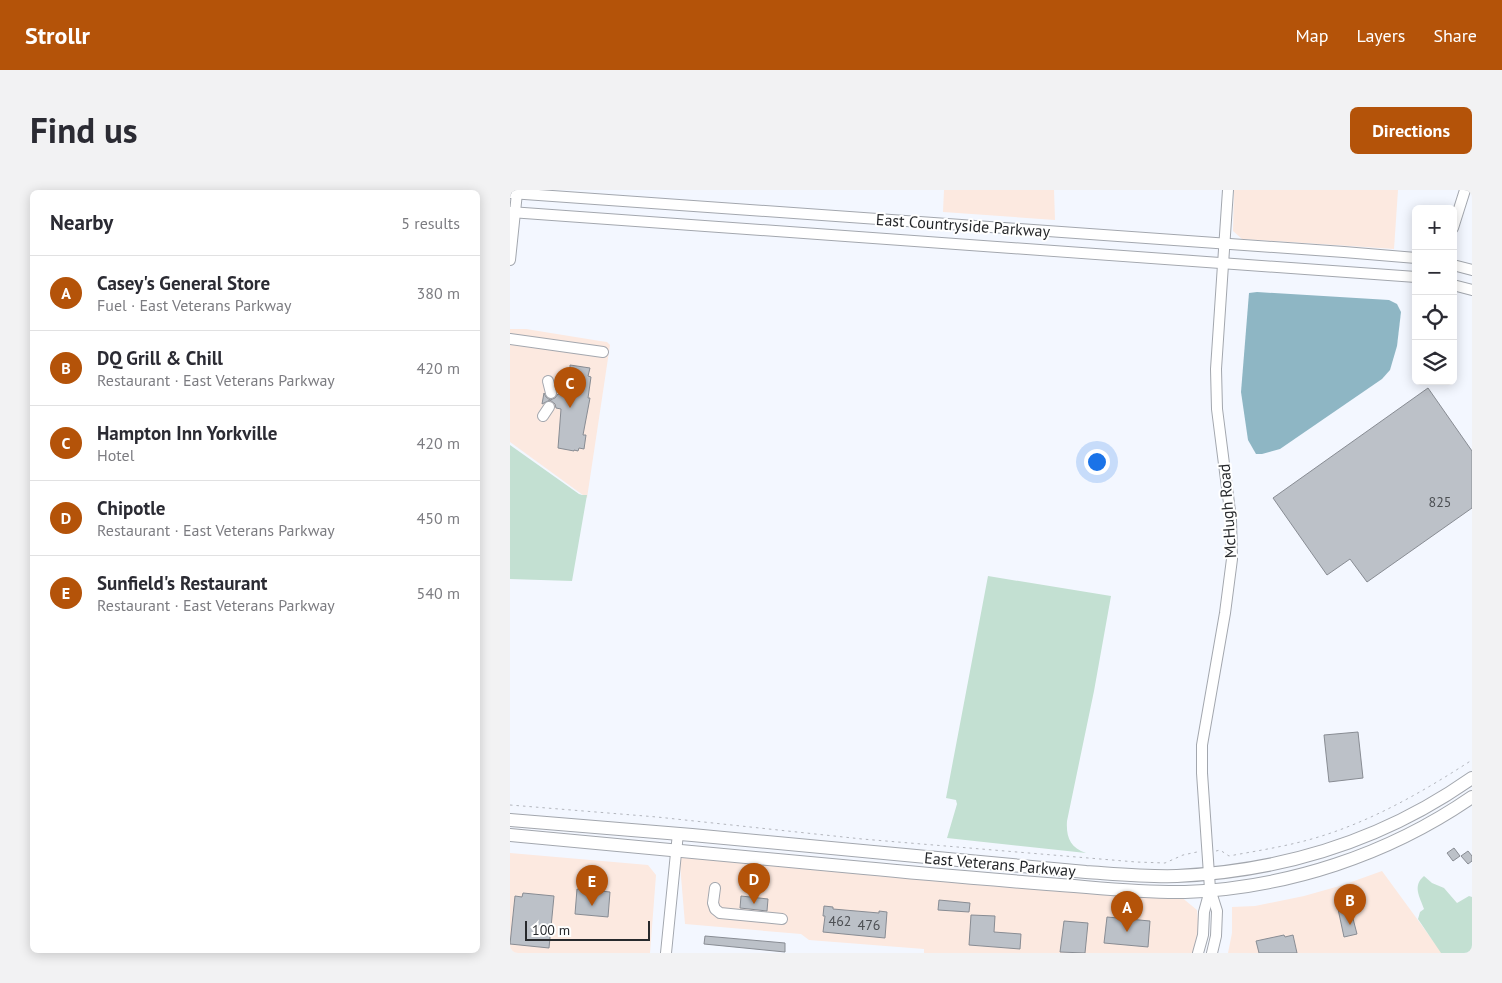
<!DOCTYPE html>
<meta charset="utf-8">
<style>
body{margin:0;font-family:"PT Sans",sans-serif;background:#f2f2f3;color:#2b2b33}
.controls{position:absolute;right:15px;top:15px;display:grid;overflow:hidden;border-radius:8px;box-shadow:0 2px 12px #0003}
.controls button{width:45px;height:45px;display:grid;place-items:center;padding:0;border:0;border-bottom:1px solid #e1e1e2;background:#fff;color:#2b2b33;font:25px sans-serif}
.scale{position:absolute;left:15px;bottom:12px;width:125px;box-sizing:border-box;padding-left:5px;border:2px solid #27292c;border-top:0;font-size:14px;line-height:18px;white-space:nowrap;color:#27292c;-webkit-text-stroke:4px #fff;paint-order:stroke}
.you{position:absolute;left:586px;top:271px;width:18px;height:18px;margin:-12px;border:4px solid #fff;border-radius:50%;background:#1a73e8;box-shadow:0 0 0 8px #1a73e833}
.badge{display:grid;place-items:center;width:32px;height:32px;border-radius:50%;background:#b45309;color:#fff;font-size:16px;font-weight:700}
.pin{position:absolute;translate:-50% -41px;filter:drop-shadow(0 1px 2px #0008)}
.pin::after{content:'';position:absolute;top:26px;width:18px;height:15px;background:inherit;clip-path:polygon(0 0,100% 0,50% 100%)}
.list{margin:0;padding:0;list-style:none}
h2{display:flex;justify-content:space-between;align-items:center;height:65px;margin:0;padding:0 20px;font-size:21px}
h2 small{font-size:16px;font-weight:400;color:#7c7c81}
.list li{display:grid;grid-template-columns:32px 1fr auto;gap:15px;align-items:center;box-sizing:border-box;height:75px;padding:0 20px;border-top:1px solid #e1e1e2}
.list b{display:block;font-size:19px;white-space:nowrap}
.list p{margin:0;font-size:16px;white-space:nowrap;color:#7c7c81}
.list em{font-size:16px;font-style:normal;color:#7c7c81}
.icon{flex:none;width:28px;height:28px;fill:none;stroke:currentColor;stroke-width:2;stroke-linecap:round;stroke-linejoin:round}
.map{position:relative;flex:none;width:962px;height:763px;overflow:hidden;border-radius:8px}
header{display:flex;align-items:center;gap:30px;box-sizing:border-box;height:70px;padding:0 25px;background:#b45309;color:#fff}
header strong{font-size:24px}
nav{display:flex;gap:28px;margin-inline-start:auto;font-size:18px}
.intro{display:flex;align-items:center;justify-content:space-between;box-sizing:border-box;height:120px;padding:0 30px}
h1{margin:0;font-size:35px}
.button{padding:12px 22px;border-radius:8px;background:#b45309;color:#fff;font-size:18px;font-weight:700}
main{display:flex;gap:30px;padding:0 30px}
aside{flex:1;background:#fff;border-radius:8px;box-shadow:0 2px 12px #0003}
.map>svg:first-child{display:block}
.commercial{fill:#fce9e0}
.green{fill:#c3e0d2}
.water{fill:#8eb6c4}
.building{fill:#bcc1c8;stroke:#888c93}
.lines{fill:none;stroke-linecap:round;stroke-linejoin:round}
.minor-casing{stroke:#a3a7ae;stroke-width:12}
.major-casing{stroke:#a3a7ae;stroke-width:14}
.path{stroke:#b3b6bd;stroke-width:1;stroke-dasharray:2.5 4;stroke-linecap:butt}
.minor{stroke:#fff;stroke-width:10}
.major{stroke:#fff;stroke-width:12}
.labels{text-anchor:middle;dominant-baseline:central;stroke-width:4;stroke-linejoin:round;paint-order:stroke}
.number-label{font-size:14px;fill:#4c4f53}
.street-label{font-size:16px;fill:#27292c;stroke:#fff}
</style>
<header>
<strong>Strollr</strong>
<nav><a>Map</a><a>Layers</a><a>Share</a></nav>
</header>
<div class="intro"><h1>Find us</h1><a class="button">Directions</a></div>
<main>
<aside>
<h2>Nearby<small>5 results</small></h2>
<ul class="list">
<li><span class="badge">A</span><div><b>Casey's General Store</b><p>Fuel · East Veterans Parkway</p></div><em>380 m</em></li>
<li><span class="badge">B</span><div><b>DQ Grill &amp; Chill</b><p>Restaurant · East Veterans Parkway</p></div><em>420 m</em></li>
<li><span class="badge">C</span><div><b>Hampton Inn Yorkville</b><p>Hotel</p></div><em>420 m</em></li>
<li><span class="badge">D</span><div><b>Chipotle</b><p>Restaurant · East Veterans Parkway</p></div><em>450 m</em></li>
<li><span class="badge">E</span><div><b>Sunfield's Restaurant</b><p>Restaurant · East Veterans Parkway</p></div><em>540 m</em></li>
</ul>
</aside>
<div class="map">
<svg width="962" height="763" viewBox="0 0 962 763">
<rect width="100%" height="100%" fill="#f3f7ff"/>
<g class="commercial">
<path d="M434,0h110l1,30 -112,-8z"/>
<path d="M724,0h164l-4,59 -152,-10 -9,-8z"/>
<path d="M0,139h16l74,12 7,1 3,3 -23,153 -77,-56z"/>
<path d="M0,663l138,12 8,10 -6,78h-140z"/>
<path d="M169,663l501,43 17,14 2,22 -4,21h-271v-4l-115,-9 -8,-6 -116,-10z"/>
<path d="M872,681l60,82h-214l4,-20v-26l23,-1 49,-10 39,-11z"/>
</g>
<g class="green">
<path d="M0,255l69,49 3,1h5l-15,86 -62,-2z"/>
<path d="M478,386l123,20 -17,95 -27,130c-1,16 3,27 19,32l-139,-15 10,-34 -1,-4 -10,-2z"/>
<path d="M914,686l8,7 12,5 13,15 12,-7 3,1v56h-31l-23,-34 2,-7 4,-3c-4,-12 -12,-23 0,-33z"/>
</g>
<path class="water" d="M747,102l132,8 8,4 4,8 -4,34 -7,24 -8,9 -102,70 -18,5h-6l-8,-14 -7,-48 8,-99z"/>
<g class="building">
<path d="M60,175l20,3 -2,8 3,1 -3,21h2l-7,37h3l-2,14 -5,-1 -1,3 -4,-1v1l-16,-3 3,-39 -5,-1 -1,-4 -5,-4 -8,4 2,-11 2,4 4,3 5,-2 3,-4 6,1 3,-26h3z"/>
<path d="M918,198l44,63v57l-105,74 -17,-23 -23,16 -54,-77z"/>
<path d="M848,542l5,46 -34,4 -5,-47z"/>
<path d="M944,658l6,8 -7,5 -6,-8z"/>
<path d="M958,661l4,5v5l-4,3 -7,-8z"/>
<path d="M82,695l8,6 10,1 -2,25 -33,-3 2,-25 7,1z"/>
<path d="M13,703l31,3 -5,52 -39,-4 5,-48 7,1z"/>
<path d="M231,706l27,3 -1,12 -27,-3z"/>
<path d="M429,710l31,3 -1,9 -31,-2z"/>
<path d="M314,716l9,1v2l46,4v-2l8,1 -2,26 -62,-6 2,-16h-2z"/>
<path d="M840,717l7,27 -13,3 -6,-28z"/>
<path d="M461,725l24,1 -1,16 27,2 -1,15 -51,-4z"/>
<path d="M597,727l43,4 -2,26 -44,-4z"/>
<path d="M554,731l24,2 -3,30 -25,-1z"/>
<path d="M774,745l1,2 8,-2 4,18h-38l-3,-12z"/>
<path d="M195,746l80,7v9l-81,-8z"/>
</g>
<g class="lines">
<defs>
<g id="minor">
<path d="M0,3l834,59 72,6"/>
<path d="M0,22l906,65"/>
<path d="M943,38l12,-38"/>
<path d="M0,70l7,-67"/>
<path d="M943,75l19,5"/>
<path d="M943,95l19,5"/>
<path d="M0,149l93,13"/>
<path d="M38,191l3,12"/>
<path d="M33,226l6,-9"/>
<path d="M205,698l-2,15 2,6 5,4 62,6"/>
<path d="M156,763l12,-120"/>
<path d="M688,763l5,-18 1,-23 6,-22"/>
<path d="M702,763l4,-17 1,-25 -7,-22 -8,-116v-28l23,-132 7,-54 -1,-40 -14,-110 -1,-40 12,-179"/>
</g>
<g id="major">
<path d="M0,630l182,15 394,37c30,2 61,5 91,4 107,-5 207,-36 295,-98"/>
<path d="M0,645c118,11 236,22 354,33 61,6 122,11 183,16 45,3 92,9 138,8 102,-4 203,-37 287,-95"/>
</g>
</defs>
<use href="#minor" class="minor-casing"/>
<use href="#major" class="major-casing"/>
<g class="path">
<path d="M0,615l147,12 205,22 274,23 29,1 18,-8 14,-3"/>
<path d="M706,661l4,-1 9,6c27,-5 53,-9 79,-16 59,-16 113,-47 164,-80"/>
</g>
<use href="#minor" class="minor"/>
<use href="#major" class="major"/>
</g>
<g class="labels">
<g class="number-label">
<text x="930" y="312">825</text>
<text x="330" y="731">462</text>
<text x="359" y="735">476</text>
</g>
<g class="street-label">
<text transform="translate(453 35) rotate(4)">East Countryside Parkway</text>
<text transform="translate(717 321) rotate(-94)">McHugh Road</text>
<text transform="translate(490 674) rotate(5)">East Veterans Parkway</text>
</g>
</g>
</svg>
<div class="controls">
<button>+</button>
<button>−</button>
<button><svg class="icon" aria-label="locate" viewBox="0 0 24 24"><circle cx="12" cy="12" r="6"/><path d="M12 2v4M12 18v4M2 12h4M18 12h4"/></svg></button>
<button><svg class="icon" aria-label="layers" viewBox="0 0 24 24"><path d="M12 4l9 5-9 5-9-5zM3 14l9 5 9-5"/></svg></button>
</div>
<div class="scale">100 m</div>
<div class="you"></div>
<div class="pin badge" style="left:617px;top:742px">A</div>
<div class="pin badge" style="left:840px;top:735px">B</div>
<div class="pin badge" style="left:60px;top:218px">C</div>
<div class="pin badge" style="left:244px;top:714px">D</div>
<div class="pin badge" style="left:82px;top:716px">E</div>
</div>
</main>
